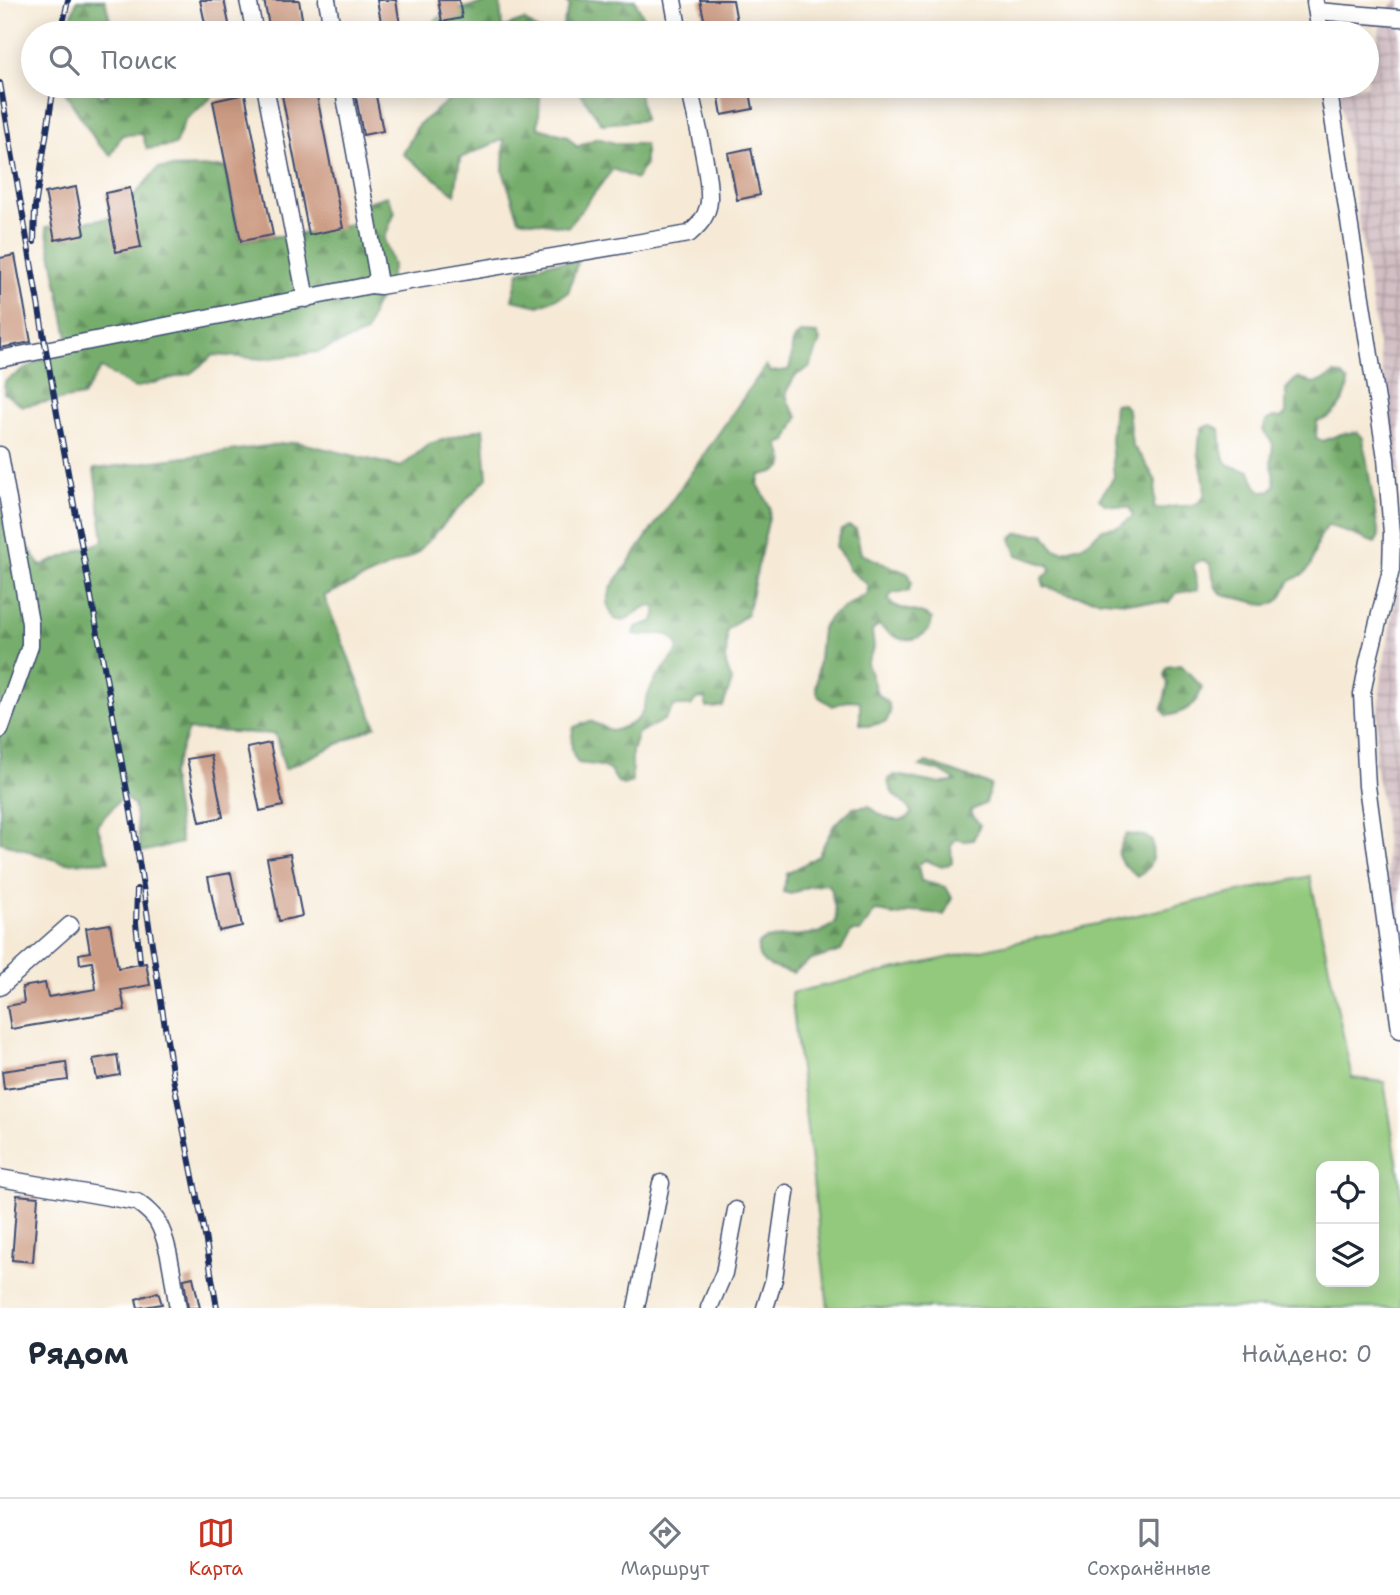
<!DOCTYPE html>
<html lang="ru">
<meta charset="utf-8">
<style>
body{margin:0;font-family:"Shantell Sans",sans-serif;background:#f6f6f7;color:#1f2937}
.controls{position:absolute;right:21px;bottom:21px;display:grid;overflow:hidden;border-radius:14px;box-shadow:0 4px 18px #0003}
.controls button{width:63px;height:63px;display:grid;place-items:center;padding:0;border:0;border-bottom:2px solid #e0e1e3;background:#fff;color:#1f2937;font:35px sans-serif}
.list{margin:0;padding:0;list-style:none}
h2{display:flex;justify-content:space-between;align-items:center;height:91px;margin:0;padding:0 28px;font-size:30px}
h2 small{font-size:23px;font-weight:400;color:#747a83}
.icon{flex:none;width:38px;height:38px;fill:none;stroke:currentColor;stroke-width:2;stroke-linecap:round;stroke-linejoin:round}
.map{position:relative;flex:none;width:1400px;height:1308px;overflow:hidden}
.search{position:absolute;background:#fff;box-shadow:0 4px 18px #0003;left:21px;right:21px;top:21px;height:77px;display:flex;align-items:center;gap:18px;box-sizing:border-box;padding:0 24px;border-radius:38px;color:#747a83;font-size:26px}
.sheet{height:189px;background:#fff}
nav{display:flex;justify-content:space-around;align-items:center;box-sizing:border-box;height:98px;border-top:2px solid #e0e1e3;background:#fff;font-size:19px;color:#747a83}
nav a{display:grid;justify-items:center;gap:4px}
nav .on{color:#c8321e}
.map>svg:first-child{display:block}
.industrial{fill:url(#industrial-grid)}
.forest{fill:url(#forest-firs);stroke:#486e65;stroke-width:2}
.garden{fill:#93c97c;stroke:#577c6d;stroke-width:2;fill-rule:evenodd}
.building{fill:#cc9b83}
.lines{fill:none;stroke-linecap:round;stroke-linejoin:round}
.minor-casing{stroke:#3c4b70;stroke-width:19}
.minor{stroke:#fff;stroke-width:16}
.rail-casing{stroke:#1b2f5e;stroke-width:6}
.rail{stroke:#fff;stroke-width:3.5;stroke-dasharray:10;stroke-linecap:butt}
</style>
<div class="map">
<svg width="1400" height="1308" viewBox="0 0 1400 1308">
<defs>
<pattern id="industrial-grid" width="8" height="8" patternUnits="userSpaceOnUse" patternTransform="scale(1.75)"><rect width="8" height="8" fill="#d2bec3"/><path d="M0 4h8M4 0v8" fill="none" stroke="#aa9ba2"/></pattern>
<pattern id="forest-firs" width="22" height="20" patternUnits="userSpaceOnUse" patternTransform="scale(1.75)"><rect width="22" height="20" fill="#76ad6c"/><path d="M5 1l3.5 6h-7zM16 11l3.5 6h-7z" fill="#608d5c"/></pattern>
</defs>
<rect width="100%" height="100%" fill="#fff"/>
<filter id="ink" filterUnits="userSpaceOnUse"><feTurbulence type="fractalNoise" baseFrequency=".0143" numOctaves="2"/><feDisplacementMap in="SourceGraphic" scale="14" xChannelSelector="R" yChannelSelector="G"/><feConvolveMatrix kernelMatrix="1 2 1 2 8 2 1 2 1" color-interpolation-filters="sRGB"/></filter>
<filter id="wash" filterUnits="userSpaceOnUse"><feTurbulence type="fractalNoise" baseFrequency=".00686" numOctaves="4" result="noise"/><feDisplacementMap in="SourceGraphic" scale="28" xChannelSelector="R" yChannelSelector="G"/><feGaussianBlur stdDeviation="1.57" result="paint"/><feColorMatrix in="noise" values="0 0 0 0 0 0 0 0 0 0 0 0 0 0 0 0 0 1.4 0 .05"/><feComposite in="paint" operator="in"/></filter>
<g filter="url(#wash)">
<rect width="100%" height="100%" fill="#f6ead6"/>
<g class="industrial">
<path d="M1397,0h3v486l-62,-400h29v-47l10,5 4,-20 7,-14z"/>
<path d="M1400,574v422l-6,-28 -11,-159 -9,-48 8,-88z"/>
</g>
<g class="forest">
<path d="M77,0h28l8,33h-47z"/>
<path d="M487,0h13l2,28 22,-8 18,13h-124l29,-21 38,-9z"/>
<path d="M562,0h73l15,30 -1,3h-89l10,-28z"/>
<path d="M61,86h36l3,11 19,-11h57l12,7 6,-7h18v11l-27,23 -10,25 -28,4 -5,-15 -20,1 -11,20 -13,-11z"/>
<path d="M493,86h48l-3,42 29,8 10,11 20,-9 21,6h27v21l-9,14 -23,-10 -45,58 -49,-8 -16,-48 1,-32 -44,19 -5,36 -52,-40 15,-29 36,-29 37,-8z"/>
<path d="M575,86h63l6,34 -42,4z"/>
<path d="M225,167l16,74c45,-9 81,-3 124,-23l2,-16 20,-6 8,16 -11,27 9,26 -4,16 -15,27 -8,25 -48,19 -54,7 -50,-4 -23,18 -56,15 -34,-20 -18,28 -61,10 -18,-13 1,-12 64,-38 -23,-116 70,-10 42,-49z"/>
<path d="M578,261l-10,32 -29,13 -27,-6 7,-28 29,-9z"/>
<path d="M800,333l17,1 3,7 -10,26 -15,9 -9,16 2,10 10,15 -11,24 -9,3c11,22 7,27 -18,31l-2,9 12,23 -1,10 -22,97 -20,16 -1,35 6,16 -9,25 -9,2 -8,-1 -1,-9 -9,1 -5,7h-17l-10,14 -26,13 -6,18v31l-9,3c-7,-3 -7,-6 -11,-12 -7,-9 -23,-8 -34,-10 -8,-11 -8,-23 -4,-36l16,-6 23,10c40,-13 24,-20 40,-47 7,-13 18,-21 26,-36 -11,-24 -27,-9 -45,-14l2,-7 16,-5 4,-7 -1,-8 -8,-1 -24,15 -9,-2 -7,-16 4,-15 155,-223 4,7 18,-2c8,-13 -2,-26 12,-37z"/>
<path d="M1334,374l8,1 6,7c0,16 -15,38 -31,39l-1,17 7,3 18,-7 16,-2 6,6 16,98 -4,7 -47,-18 -10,15 -7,25 -6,8 -16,9 -9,17 -7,5 -8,1 -43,-11 -6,-6 -6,-24 -7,-4 -10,4 5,26 -22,3 -8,10c-43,-1 -84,-1 -124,-17l-2,-8 7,-5 1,-7 -33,-11 -6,-16 7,-6 26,1 10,15 9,2 20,-6 20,-16 17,-3 13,-10 -3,-8 -25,-4 -6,-5 15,-22 -3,-37 3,-36 8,-1 6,7 4,35 11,14 13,22 -2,27c11,2 18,-3 28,-2 35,0 20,-28 17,-51 -1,-9 0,-18 3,-27l9,-3 9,4c3,28 -2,37 30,42l6,15 6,6 8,-1 5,-6 -4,-23 2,-18 -10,-14 3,-9 7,-4 8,1 5,-5v-24l11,-11c19,7 21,7 37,-4z"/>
<path d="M483,428l4,50 -72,77 -91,41 52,130 -91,43 -10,-35 -87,-4 -17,46 10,67 -40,9 -7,-47 -11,-9 -26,29 12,36 -44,2 -65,-21v-328l6,-7 34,59 64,-25 -10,-72 203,-27 104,25 28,-23z"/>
<path d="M848,526l8,3 5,25 48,20 3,9 -3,8 -17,2 -4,7c11,13 31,8 44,19 -1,16 -19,24 -34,19 -7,-3 -14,-9 -20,-13l-6,6 2,17 -7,15 10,30 12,11 1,9 -4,9 -18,4 -8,-2v-23l-10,-1 -17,6 -14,-9 -3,-8 6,-61 10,-13 36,-22 -1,-9 -19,-15 -2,-8 -11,-14 7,-17z"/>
<path d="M1181,665l21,22c-5,19 -17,25 -35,29l-5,-7 6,-25 -4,-9 3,-8z"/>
<path d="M926,762l65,23 -5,18 -16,8 10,14 -7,15 -9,1 -8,-2 -5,7 1,17 -10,4 -17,-7 -7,5 3,16 25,6 6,11 -8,17 -25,-4 -26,5 -8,-4 -10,-1 -15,21h-9l-10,19 -32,10 -16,12c-16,-4 -41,-8 -34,-30l7,-4 53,-6 16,-10c4,-12 -4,-21 -3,-33l-5,-6 -20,3 -16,7 -8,-2 4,-18 31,-18 16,-31 19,-17 16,-2c13,11 29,21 43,8 -7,-16 -22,-13 -24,-35l6,-4c20,2 42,12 62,6l-16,-10 -20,-5z"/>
<path d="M1127,834l18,2 7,5c2,16 0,28 -15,36 -18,-18 -26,-19 -10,-43z"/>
</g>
<path class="garden" d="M1310,876l42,202 32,4 16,97v129h-572l-37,-315zM1321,1166h53v116h-53z"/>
<g id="blocks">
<g class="building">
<path d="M200,0h24l7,33h-24z"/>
<path d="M264,0h35l4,24 -33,7z"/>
<path d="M377,0h19l5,31 -18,2z"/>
<path d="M438,0h21l3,18 -20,4z"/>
<path d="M700,0h33l6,33h-32z"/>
<path d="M301,86h14l28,142 -34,7 -28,-145z"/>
<path d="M354,86h20l9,45 -20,4z"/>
<path d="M717,86h32l4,23 -31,6z"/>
<path d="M245,94l28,141 -32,6 -28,-140z"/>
<path d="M751,148l9,47 -23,5 -9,-47z"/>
<path d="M76,187l9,47 -30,6 -10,-47z"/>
<path d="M130,188l11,59 -25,5 -11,-59z"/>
<path d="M15,255l16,87 -31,6v-90z"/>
<path d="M270,743l13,63 -23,5 -13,-63z"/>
<path d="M211,755l12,62 -23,5 -13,-63z"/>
<path d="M290,854l12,62 -23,5 -12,-63z"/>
<path d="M231,873l11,53 -23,5 -11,-54z"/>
<path d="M110,924l8,44 28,-5 4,22 -29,5 4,20 -114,19 -4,-23 17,-3 -2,-16 23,-4 3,14 48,-8 -4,-27 -12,2 -1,-10 11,-2 -4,-24z"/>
<path d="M117,1055l3,20 -23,4 -4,-20z"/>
<path d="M66,1062l2,18 -64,9 -2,-18z"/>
<path d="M17,1195l21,2 -5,65 -21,-2z"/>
<path d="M193,1277l7,31h-12l-4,-29z"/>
<path d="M158,1292l4,12 -24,4 -2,-9z"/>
</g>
</g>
</g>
<g filter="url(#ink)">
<use href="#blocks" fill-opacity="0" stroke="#3c4b70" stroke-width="2"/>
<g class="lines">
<defs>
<g id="minor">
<path d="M248,0l7,33"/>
<path d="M327,0l6,33"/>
<path d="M673,0l6,33"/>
<path d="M1315,2l5,31"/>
<path d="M1317,11l83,7"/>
<path d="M265,86l41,213"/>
<path d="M1328,86l58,372 6,76 -1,36 -23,92 -6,32 5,92 33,244"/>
<path d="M371,285l9,1 309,-52c9,-8 16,-15 19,-27 6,-19 -14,-97 -19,-121"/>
<path d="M0,359l371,-74 7,-7 -3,-17 -32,-175"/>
<path d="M0,455l30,168v23l-30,84"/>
<path d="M0,987l70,-62"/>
<path d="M0,1178l137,24c8,6 15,11 20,19 13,22 16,61 21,87"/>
<path d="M636,1308l25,-125"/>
<path d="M709,1308l15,-35 12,-63"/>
<path d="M765,1308l9,-29 12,-86"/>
</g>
</defs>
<use href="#minor" class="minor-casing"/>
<use href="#minor" class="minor"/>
<defs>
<g id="rail">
<path d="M61,33l7,-33"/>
<path d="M0,83l57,330 76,410 40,255 32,158 12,72"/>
<path d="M34,242l1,-35 19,-121"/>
<path d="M137,889l-1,34 4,38"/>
</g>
</defs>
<use href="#rail" class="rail-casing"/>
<use href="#rail" class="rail"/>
</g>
</g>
</svg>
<div class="controls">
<button><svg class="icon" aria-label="locate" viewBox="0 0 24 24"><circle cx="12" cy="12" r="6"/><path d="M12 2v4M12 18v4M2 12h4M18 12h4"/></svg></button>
<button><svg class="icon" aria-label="layers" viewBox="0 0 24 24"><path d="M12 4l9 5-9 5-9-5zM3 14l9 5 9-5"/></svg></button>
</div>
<div class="search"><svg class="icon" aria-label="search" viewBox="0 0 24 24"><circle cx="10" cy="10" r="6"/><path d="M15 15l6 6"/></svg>Поиск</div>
</div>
<section class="sheet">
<h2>Рядом<small>Найдено: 0</small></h2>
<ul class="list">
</ul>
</section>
<nav>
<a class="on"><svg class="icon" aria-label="map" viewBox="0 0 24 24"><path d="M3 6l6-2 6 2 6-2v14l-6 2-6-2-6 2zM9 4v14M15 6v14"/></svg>Карта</a>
<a><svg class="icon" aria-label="directions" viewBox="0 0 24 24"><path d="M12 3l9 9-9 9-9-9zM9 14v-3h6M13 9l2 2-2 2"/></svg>Маршрут</a>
<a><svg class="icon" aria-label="saved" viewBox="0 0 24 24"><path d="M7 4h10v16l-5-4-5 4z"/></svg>Сохранённые</a>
</nav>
